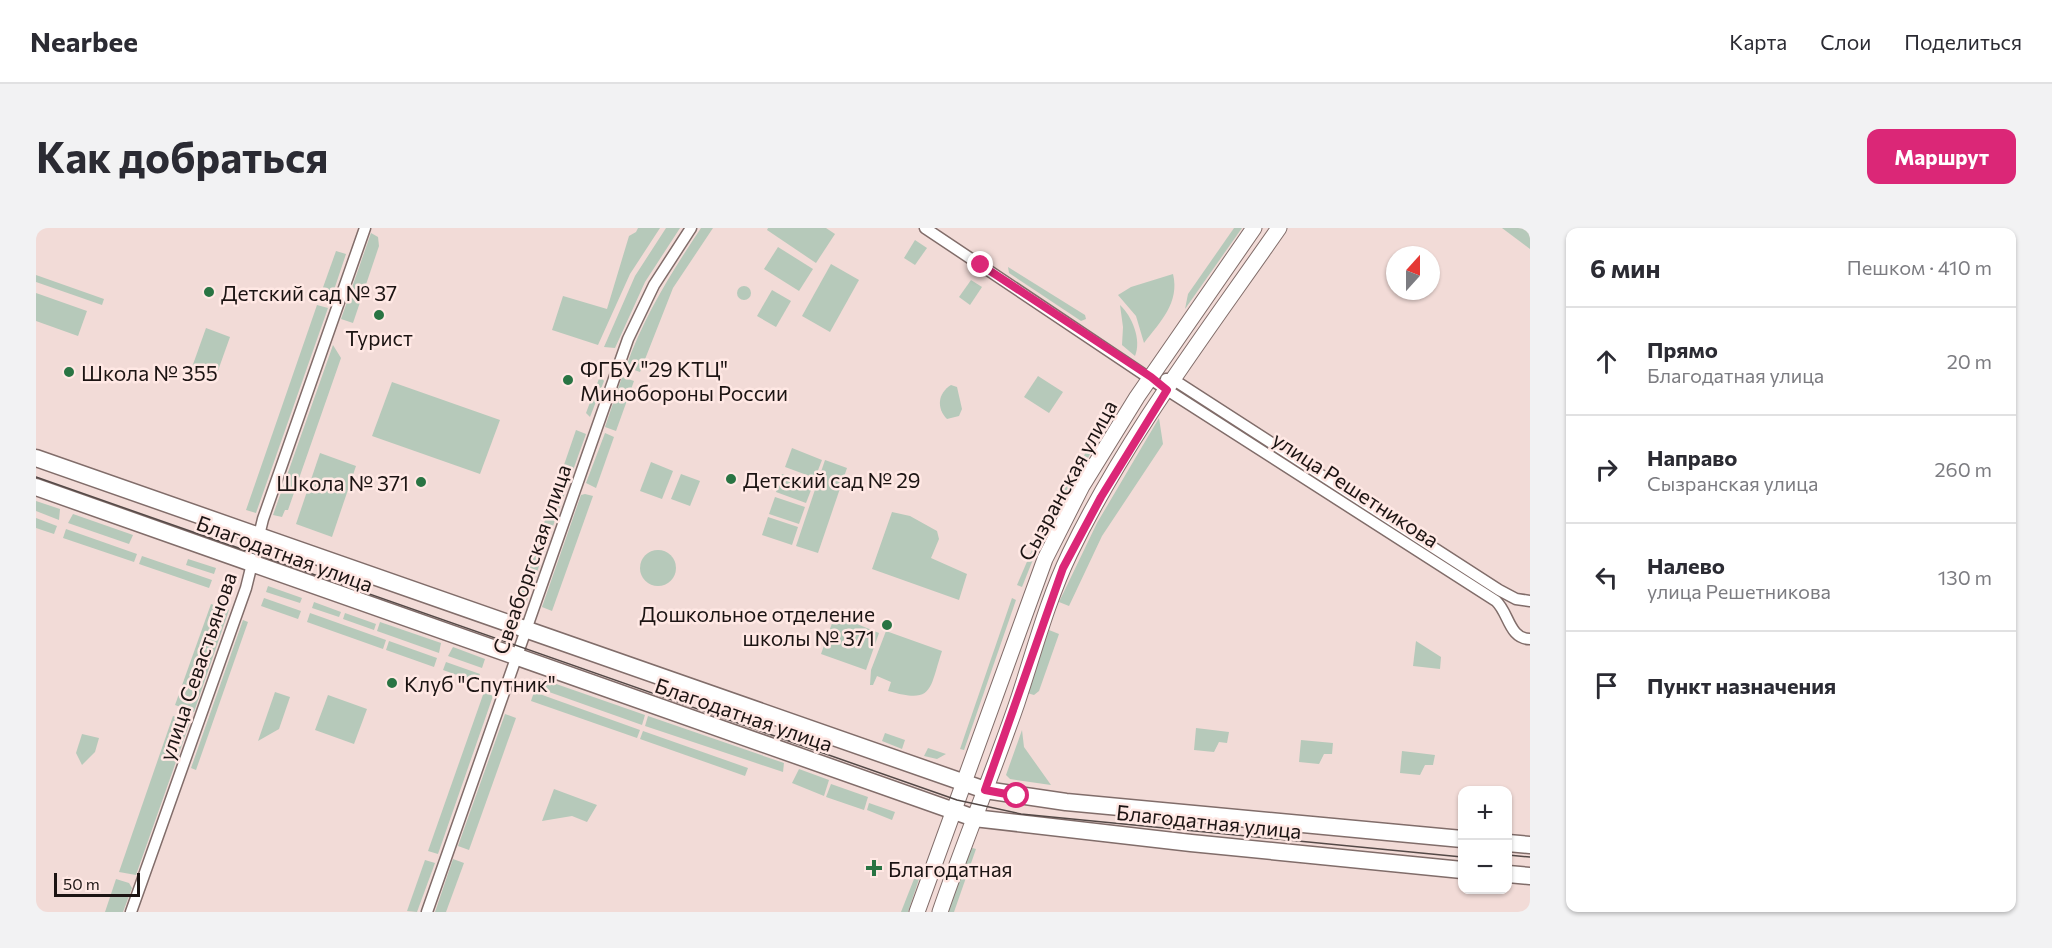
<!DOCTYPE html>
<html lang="ru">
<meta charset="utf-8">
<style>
body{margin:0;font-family:Commissioner,sans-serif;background:#f2f2f3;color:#2b2b33}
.controls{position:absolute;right:18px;bottom:18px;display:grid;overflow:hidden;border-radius:12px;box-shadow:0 2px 4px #0004}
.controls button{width:54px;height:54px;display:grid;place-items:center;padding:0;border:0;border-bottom:2px solid #e1e1e2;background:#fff;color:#2b2b33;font:30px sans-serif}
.compass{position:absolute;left:1350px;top:18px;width:54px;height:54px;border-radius:50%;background:#fff;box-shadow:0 2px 4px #0004;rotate:21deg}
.scale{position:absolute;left:18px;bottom:15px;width:86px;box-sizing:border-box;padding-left:6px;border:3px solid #1c1413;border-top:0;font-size:16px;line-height:21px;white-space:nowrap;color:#1c1413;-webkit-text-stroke:4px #ffe8e4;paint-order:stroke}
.stop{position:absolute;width:18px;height:18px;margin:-14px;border:4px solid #db2777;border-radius:50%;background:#fff}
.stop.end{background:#db2777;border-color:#fff;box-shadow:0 2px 6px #0008}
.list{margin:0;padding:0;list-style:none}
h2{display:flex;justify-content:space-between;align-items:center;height:78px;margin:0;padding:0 24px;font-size:26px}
h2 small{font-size:20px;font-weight:400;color:#7c7c81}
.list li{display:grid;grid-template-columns:39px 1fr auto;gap:18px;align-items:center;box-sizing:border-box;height:108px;padding:0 24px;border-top:2px solid #e1e1e2}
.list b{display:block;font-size:22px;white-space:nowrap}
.list p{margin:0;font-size:20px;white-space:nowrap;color:#7c7c81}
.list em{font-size:20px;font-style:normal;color:#7c7c81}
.icon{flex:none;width:33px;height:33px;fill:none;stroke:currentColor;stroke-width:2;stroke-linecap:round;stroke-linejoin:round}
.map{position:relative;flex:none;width:1494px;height:684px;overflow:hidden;border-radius:12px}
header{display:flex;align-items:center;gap:36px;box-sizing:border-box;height:84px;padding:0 30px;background:#fff;border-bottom:2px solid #e1e1e2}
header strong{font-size:28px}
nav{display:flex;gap:33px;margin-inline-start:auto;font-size:21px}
.intro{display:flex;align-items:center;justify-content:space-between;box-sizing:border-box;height:144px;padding:0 36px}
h1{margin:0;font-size:42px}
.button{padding:15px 27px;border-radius:12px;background:#db2777;color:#fff;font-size:21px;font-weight:700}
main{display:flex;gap:36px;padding:0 36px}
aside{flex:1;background:#fff;border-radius:12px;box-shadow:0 2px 4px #0004}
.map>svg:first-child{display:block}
.green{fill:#b6c9ba}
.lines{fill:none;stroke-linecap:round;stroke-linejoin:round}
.street-casing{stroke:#816d6a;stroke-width:13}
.secondary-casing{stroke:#816d6a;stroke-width:17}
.primary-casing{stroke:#816d6a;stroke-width:19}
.street{stroke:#fff;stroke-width:10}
.secondary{stroke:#fff;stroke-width:15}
.primary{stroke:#fff;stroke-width:16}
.tram{stroke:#544947;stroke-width:1.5}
.route{stroke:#db2777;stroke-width:8}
.poi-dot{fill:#297443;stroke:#ffe8e4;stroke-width:2}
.labels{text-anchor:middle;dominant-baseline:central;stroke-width:5;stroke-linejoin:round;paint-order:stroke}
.poi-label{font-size:21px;fill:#1c1413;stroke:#ffe8e4;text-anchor:start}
.street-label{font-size:21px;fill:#1c1413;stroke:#ffe8e4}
</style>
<header>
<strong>Nearbee</strong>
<nav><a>Карта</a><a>Слои</a><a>Поделиться</a></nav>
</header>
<div class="intro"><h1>Как добраться</h1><a class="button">Маршрут</a></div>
<main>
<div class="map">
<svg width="1494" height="684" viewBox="0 0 1494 684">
<rect width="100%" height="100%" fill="#f2dbd7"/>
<g class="green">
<path d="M602,0h22l-30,46 -32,71 -46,-15 11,-34 44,13 22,-73 7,-4z"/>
<path d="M630,0h14l-35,54 -30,66 -11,-1 31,-71z"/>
<path d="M665,0h12l-40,60 -33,84 -14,-5c18,-51 45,-94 75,-139z"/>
<path d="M732,0h58l9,6 -19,29 -49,-33z"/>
<path d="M1198,0h8l-57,81 3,-15z"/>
<path d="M1466,0h28v21z"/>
<path d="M335,5l7,4 1,9 -26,77 -12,-4z"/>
<path d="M879,12l12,8 -12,17 -11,-7z"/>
<path d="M742,19l35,22 -14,22 -35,-22z"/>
<path d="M300,23l10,3 -13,39 -4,3 -8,-3z"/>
<path d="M795,36l28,16 -29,52 -28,-16z"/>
<path d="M972,39l77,48 1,4 -5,2 -72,-48z"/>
<path d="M1137,46c7,29 -13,48 -29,69l-8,-27 -18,-21 13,-8z"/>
<path d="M0,47l68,24 -2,6 -66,-23z"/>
<path d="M935,52l11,7 -12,18 -11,-8z"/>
<circle cx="708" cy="65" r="7"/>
<path d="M736,62l19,11 -15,26 -19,-11z"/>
<path d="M0,65l51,18 -9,25 -42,-15z"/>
<path d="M281,77l11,3 -72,205 -10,-3z"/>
<path d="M1084,77c12,11 22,35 15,51l-13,-11 1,-18z"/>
<path d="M170,100l24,9 -15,42 -24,-9z"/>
<path d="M297,117l8,13 -53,152h-3l-3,7 -9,-2z"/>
<path d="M564,148l4,5 -14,36 -4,-4z"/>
<path d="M1002,148l25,16 -14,21 -25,-16z"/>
<path d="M586,149l12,4 -18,50 -11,-4z"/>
<path d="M356,154l108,38 -20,54 -108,-38z"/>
<path d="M915,157l6,2 5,22 -3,7 -12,3c-11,-11 -9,-26 4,-34z"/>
<path d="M1123,190l4,26 -61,92 -33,70 -10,-4 38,-79z"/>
<path d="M540,202l10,4 -33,92 -9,-3z"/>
<path d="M569,205l9,4 -18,51 -10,-5z"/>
<path d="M1059,209l4,2 -35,60 -4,-3z"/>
<path d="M756,220l30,12 -7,18 -30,-11z"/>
<path d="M284,225l36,13 -24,71 -36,-13z"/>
<path d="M789,232l22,8 -29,85 -22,-7z"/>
<path d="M615,234l22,9 -11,28 -22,-8z"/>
<path d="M645,246l19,7 -10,25 -19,-7z"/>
<path d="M746,246l31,11 -7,18 -30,-11z"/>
<path d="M549,266l8,2 -41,115 -10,-4 39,-112z"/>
<path d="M739,269l30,10 -6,17 -30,-10z"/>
<path d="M0,273l24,8 -1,11 -23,-9z"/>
<path d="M1018,279l5,2 -16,31 -5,-2z"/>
<path d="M856,284l18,4 27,15 2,8 -8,19 36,16 -8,26 -87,-31z"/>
<path d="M37,286l60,21 -4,9 -61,-21z"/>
<path d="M732,289l30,10 -6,18 -30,-10z"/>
<path d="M0,290l21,8 -3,8 -18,-6z"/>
<path d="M30,301l71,25 -3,8 -71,-24z"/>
<path d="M504,303l10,4 -24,68 -10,-4z"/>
<circle cx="622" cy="340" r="18"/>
<path d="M996,322l4,2 -14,35 -5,-2z"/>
<path d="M106,328l70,24 -3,8 -70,-24z"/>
<path d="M152,331l28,9 -2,6 -28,-9z"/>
<path d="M232,358l34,12 -2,5 -34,-11z"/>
<path d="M228,370l37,13 -3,8 -37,-13z"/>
<path d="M976,370l4,2 -52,150 -4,-1z"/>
<path d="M278,374l27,10 -2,5 -27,-9z"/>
<path d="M175,376l18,6 -35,102 -19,-7z"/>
<path d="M274,385l76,27 -3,9 -76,-27z"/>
<path d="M309,385l31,11 -2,6 -31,-11z"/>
<path d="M799,387l44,18 -13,37 -45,-16z"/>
<path d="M207,392l5,2 -52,148 -5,-2z"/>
<path d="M344,394l61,21 -2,10 -62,-22z"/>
<path d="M1013,402l10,4 -20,57 -5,4 -7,-2z"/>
<path d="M850,403l56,20c-13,39 -8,53 -54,40l3,-9 -14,-6 -4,9h-3l1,-15z"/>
<path d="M353,413l48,17 -3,9 -48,-17z"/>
<path d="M1380,413l25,16 -1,12 -27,-3z"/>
<path d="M417,419l32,12 -3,9 -34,-12z"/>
<path d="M410,434l34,12 -3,8 -34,-12z"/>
<path d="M503,450l106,37 -3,10 -107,-38z"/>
<path d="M239,464l15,5 -11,32 -21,12z"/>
<path d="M448,464l9,4 -55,158 -10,-3z"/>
<path d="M498,464l106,38 -3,8 -106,-37z"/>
<path d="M292,467l39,14 -13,35 -39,-14z"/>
<path d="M469,486l11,4 -47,132 -11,-4z"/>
<path d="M137,488l17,6 -54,153 -17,-3z"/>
<path d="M612,488l136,47 -1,9 -138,-46z"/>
<path d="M1160,500l33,4 -2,11 -8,-1 -5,10 -20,-2z"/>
<path d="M986,502l2,17 27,38 -41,-6 -4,-4z"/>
<path d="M607,503l105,37 -3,8 -105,-37z"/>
<path d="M849,505l20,7 -3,9 -20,-8z"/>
<path d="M46,506l17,4 -4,14 -13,13 -6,-12z"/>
<path d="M1265,512l32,3 -1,11h-8l-5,10 -20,-2z"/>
<path d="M892,520l18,6 -9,5 -13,-3z"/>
<path d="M1366,523l33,4 -2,10h-8l-5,10 -20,-2z"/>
<path d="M763,541l30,11 -5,16 -32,-13z"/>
<path d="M795,556l37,13 -4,13 -38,-13z"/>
<path d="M518,561l43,16 -10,17 -15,-6 -30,5z"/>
<path d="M833,575l26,9 -3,8 -25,-10z"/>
<path d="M933,619l7,2 -22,63h-8z"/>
<path d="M417,631l11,4 -18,49h-11z"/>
<path d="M389,632l10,3 -18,49 -10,-1z"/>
<path d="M880,646l4,2 -12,36h-7z"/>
<path d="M80,651l13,4 3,5 -9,24h-18z"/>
</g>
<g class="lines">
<defs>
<g id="street">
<path d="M889,0l242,162 329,211c13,12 13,38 34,38"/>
<path d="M1130,151l8,1 325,210 17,9 14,2"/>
<path d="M95,684l115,-324 17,-69 102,-291"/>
<path d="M391,684l201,-573 26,-54 37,-57"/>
</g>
<g id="secondary">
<path d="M881,684l128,-353 37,-73 55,-89 117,-169"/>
<path d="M904,684c24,-70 53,-139 77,-209 17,-51 30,-102 53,-150 56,-116 136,-220 209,-325"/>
</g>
<g id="primary">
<path d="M0,230l949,332 81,12 396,37"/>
<path d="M0,259l938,331 217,25 271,27"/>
<path d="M1472,615l22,2"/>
<path d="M1472,646l22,2"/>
</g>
</defs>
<use href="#street" class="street-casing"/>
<use href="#secondary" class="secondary-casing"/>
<use href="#primary" class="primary-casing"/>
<use href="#street" class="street"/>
<use href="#secondary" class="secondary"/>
<use href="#primary" class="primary"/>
<g class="tram">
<path d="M0,249l921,323 64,14 441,43"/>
<path d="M1472,627l22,2"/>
</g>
</g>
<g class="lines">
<path class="route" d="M945,37l170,112 16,13 -66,107 -38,71 -78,222 32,6"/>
</g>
<g class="poi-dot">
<circle cx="173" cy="64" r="6"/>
<circle cx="343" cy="87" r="6"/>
<circle cx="33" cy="144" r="6"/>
<circle cx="532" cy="152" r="6"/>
<circle cx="695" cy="251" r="6"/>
<circle cx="385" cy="254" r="6"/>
<circle cx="851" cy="397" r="6"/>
<circle cx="356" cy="455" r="6"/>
<path d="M835 631h6v6h6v6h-6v6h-6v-6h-6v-6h6z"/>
</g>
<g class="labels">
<g class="poi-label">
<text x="185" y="64">Детский сад № 37</text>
<text x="343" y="109" text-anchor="middle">Турист</text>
<text x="544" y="140">ФГБУ "29 КТЦ"<tspan x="544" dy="24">Минобороны России</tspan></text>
<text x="45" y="144">Школа № 355</text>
<text x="707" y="251">Детский сад № 29</text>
<text x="373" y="254" text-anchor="end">Школа № 371</text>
<text x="839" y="385" text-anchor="end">Дошкольное отделение<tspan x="839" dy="24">школы № 371</tspan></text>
<text x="368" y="455">Клуб "Спутник"</text>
<text x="852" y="640">Благодатная</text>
</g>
<g class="street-label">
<text transform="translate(1031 252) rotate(-61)">Сызранская улица</text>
<text transform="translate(1320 261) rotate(33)">улица Решетникова</text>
<text transform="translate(249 325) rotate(20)">Благодатная улица</text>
<text transform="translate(495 331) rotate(-71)">Свеаборгская улица</text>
<text transform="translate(161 438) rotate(-71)">улица Севастьянова</text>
<text transform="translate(708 486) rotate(19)">Благодатная улица</text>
<text transform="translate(1173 593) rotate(6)">Благодатная улица</text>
</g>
</g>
</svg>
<div class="controls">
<button>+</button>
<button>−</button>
</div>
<svg class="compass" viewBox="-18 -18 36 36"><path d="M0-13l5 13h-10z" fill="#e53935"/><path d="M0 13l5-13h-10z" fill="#7c7c81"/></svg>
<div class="scale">50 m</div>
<div class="stop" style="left:981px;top:568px"></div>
<div class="stop end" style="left:945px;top:37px"></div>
</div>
<aside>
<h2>6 мин<small>Пешком · 410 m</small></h2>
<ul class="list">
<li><svg class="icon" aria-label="ahead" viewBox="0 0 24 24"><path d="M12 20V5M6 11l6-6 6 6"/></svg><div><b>Прямо</b><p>Благодатная улица</p></div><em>20 m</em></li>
<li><svg class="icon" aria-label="right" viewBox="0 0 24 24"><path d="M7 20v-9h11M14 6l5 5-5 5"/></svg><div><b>Направо</b><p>Сызранская улица</p></div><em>260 m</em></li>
<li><svg class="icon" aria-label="left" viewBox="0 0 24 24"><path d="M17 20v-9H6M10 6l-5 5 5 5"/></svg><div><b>Налево</b><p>улица Решетникова</p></div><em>130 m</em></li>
<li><svg class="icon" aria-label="arrive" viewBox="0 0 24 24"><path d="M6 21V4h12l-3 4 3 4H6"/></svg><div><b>Пункт назначения</b></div></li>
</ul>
</aside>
</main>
